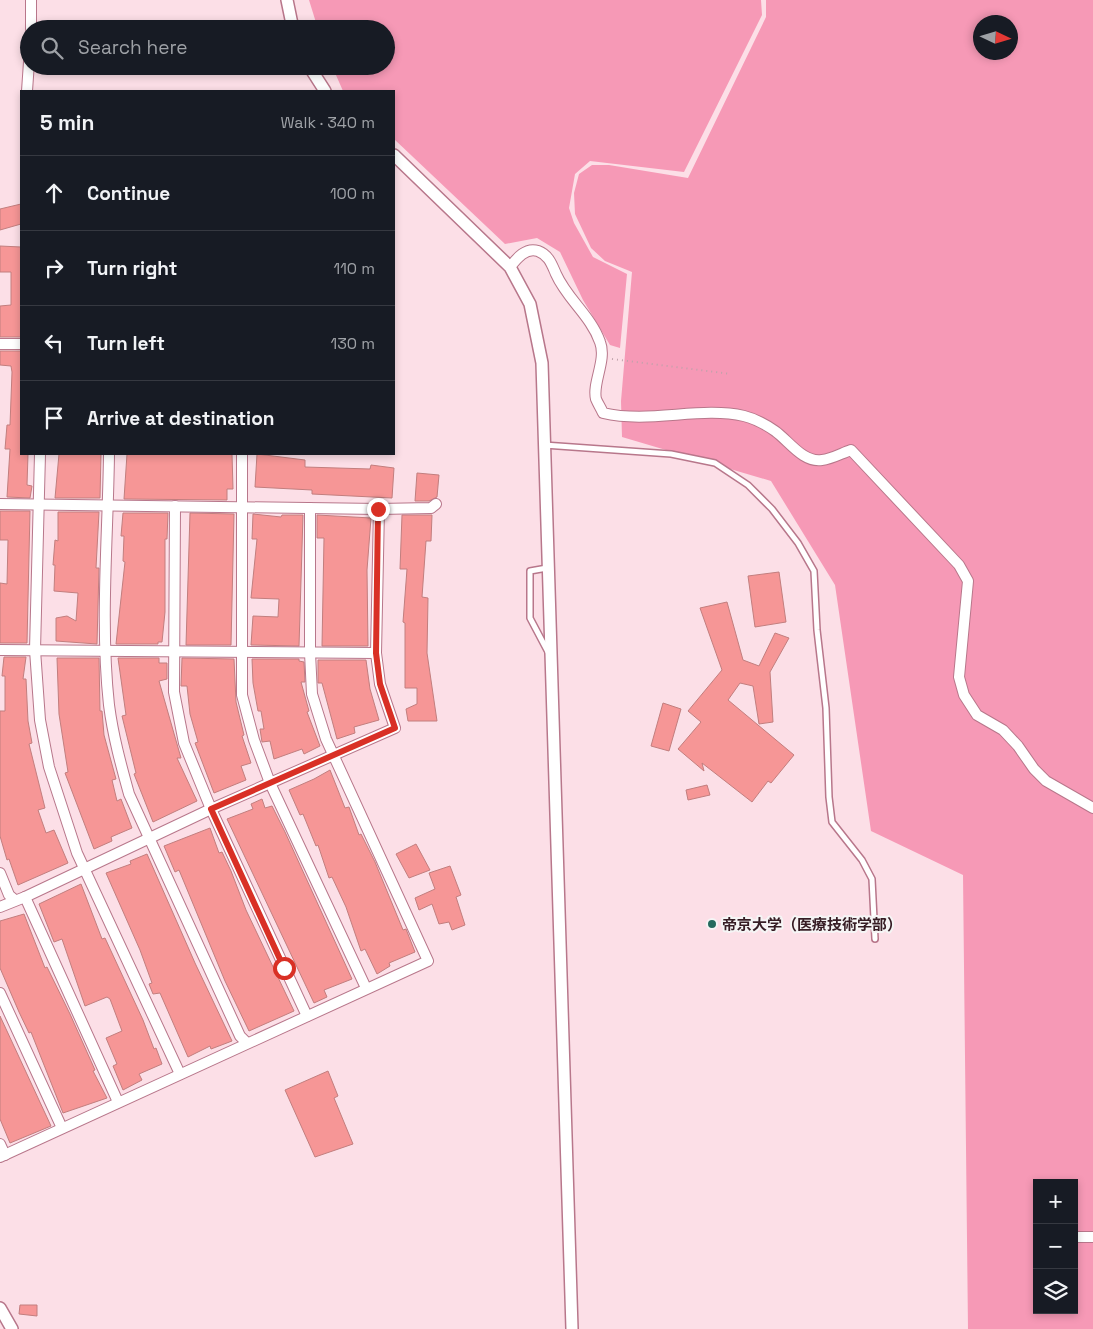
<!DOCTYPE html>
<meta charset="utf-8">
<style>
body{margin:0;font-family:"Space Grotesk","Noto Sans JP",sans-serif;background:#242831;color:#f1f3f6}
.controls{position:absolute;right:15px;bottom:15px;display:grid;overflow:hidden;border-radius:0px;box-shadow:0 2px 8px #0003}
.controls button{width:45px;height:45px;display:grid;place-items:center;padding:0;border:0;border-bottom:1px solid #363941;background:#171b24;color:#f1f3f6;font:25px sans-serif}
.compass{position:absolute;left:973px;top:15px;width:45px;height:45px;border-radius:50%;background:#171b24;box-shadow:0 2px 8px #0003;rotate:94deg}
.stop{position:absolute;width:15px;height:15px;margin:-11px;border:4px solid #d93025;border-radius:50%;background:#fff}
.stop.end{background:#d93025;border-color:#fff;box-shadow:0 1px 5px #0008}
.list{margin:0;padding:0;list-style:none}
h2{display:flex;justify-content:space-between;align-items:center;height:65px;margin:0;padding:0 20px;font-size:21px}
h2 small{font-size:16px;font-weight:400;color:#9ea1a6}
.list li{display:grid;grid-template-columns:32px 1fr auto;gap:15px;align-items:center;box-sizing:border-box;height:75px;padding:0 20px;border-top:1px solid #363941}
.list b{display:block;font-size:19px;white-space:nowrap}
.list em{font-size:16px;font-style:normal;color:#9ea1a6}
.icon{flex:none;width:28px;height:28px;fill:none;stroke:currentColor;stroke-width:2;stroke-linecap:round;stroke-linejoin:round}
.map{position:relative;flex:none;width:1093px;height:1329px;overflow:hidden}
.search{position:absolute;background:#171b24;box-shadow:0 2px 8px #0003;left:20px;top:20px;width:375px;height:55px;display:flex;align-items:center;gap:12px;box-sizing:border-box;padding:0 18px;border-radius:28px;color:#9ea1a6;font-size:19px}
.panel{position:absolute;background:#171b24;box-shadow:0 2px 8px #0003;left:20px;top:90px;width:375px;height:365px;border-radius:0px}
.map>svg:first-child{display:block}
.forest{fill:#f699b6;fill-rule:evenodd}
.building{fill:#f69696;stroke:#c27e7e}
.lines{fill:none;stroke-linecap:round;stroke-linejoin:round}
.service-casing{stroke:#b8778b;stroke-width:8}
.minor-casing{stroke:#b8778b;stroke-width:12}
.tertiary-casing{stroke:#b8778b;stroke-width:14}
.path{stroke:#bea2aa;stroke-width:2;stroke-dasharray:1 4;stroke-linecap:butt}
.service{stroke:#fff;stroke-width:5}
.minor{stroke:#fff;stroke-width:10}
.tertiary{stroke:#fff;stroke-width:11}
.route{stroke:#d93025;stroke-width:6}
.poi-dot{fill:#246a5e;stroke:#f5f5f5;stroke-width:2}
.labels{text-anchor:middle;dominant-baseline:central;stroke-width:4;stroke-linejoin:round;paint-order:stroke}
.poi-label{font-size:15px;font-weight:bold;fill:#361c24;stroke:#f5f5f5;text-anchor:start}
</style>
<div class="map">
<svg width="1093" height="1329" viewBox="0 0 1093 1329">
<rect width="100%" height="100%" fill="#fcdfe7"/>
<g class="forest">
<path d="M309,0h452l1,15 -78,157 -94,-11 -15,13 -6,34 5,15 19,34 34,17 -7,74 -10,-3 -27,-45 -23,-48 -23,-14 -32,6 -111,-105v-48h-51l-11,-25h54v-37h-68z"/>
<path d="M766,0h327v1329h-125l-5,-454 -92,-44 -36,-246 -64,-104 -149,-44 -1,-36 11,-129 -27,-11 -14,-13 -16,-34 -1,-21 5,-19 13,-9h17l79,13 78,-161zM980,22h30v30h-30zM1037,1183h37v127h-37z"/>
</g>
<g class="building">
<path d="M21,204v20l-21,6v-21z"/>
<path d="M0,246l21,1v90h-21v-31l11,-1v-33h-11z"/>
<path d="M0,351h21v103h7l-1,31 5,1 -2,12 -23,-1 3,-48h-5l2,-24h3l2,-53 -1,-6 -11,-1z"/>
<path d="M59,454h42l-1,44h-45z"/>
<path d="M127,454h105l1,35h-6v11l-103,-1z"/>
<path d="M257,454l48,6v7l65,2 1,-4 23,3 -2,30 -80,-4v-4l-57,-3z"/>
<path d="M417,473l22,2 -2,22 -8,4h-14z"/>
<path d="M0,511h30l-3,132h-27v-60l7,1 1,-44h-8z"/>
<path d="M58,512h41l-3,56h3l-2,76 -41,-3v-23l11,-2 9,5 2,-28 -24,-2 1,-26h-2l2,-25 3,1z"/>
<path d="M123,513h45l-1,26h-2v73l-3,30h-4v2h-42l9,-82 -2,-1 1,-25h-3z"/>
<path d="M190,513l44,1 -3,131h-45z"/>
<path d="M253,514l28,3 1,-2h21l-4,131 -48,-1 2,-29 25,1 1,-18 -28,-1 6,-59h-5z"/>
<path d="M317,515l54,3 -4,52 1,76h-46l2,-108h-7z"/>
<path d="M402,515h30l-1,26h-5l-4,56 6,1 -1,55 10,68h-29l-2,-12 11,-5v-16h-12v-65l-2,-1 4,-53h-7z"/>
<path d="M779,572l7,50 -31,5 -7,-51z"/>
<path d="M727,602l16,58 16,6 16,-33 14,5 -19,34 3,50 -14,2 -6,-38 -13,-3 -12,17 66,55 -23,28 -3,-2 -16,21 -50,-39 2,8 -26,-22 23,-27 -13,-11 34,-41 -22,-62z"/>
<path d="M4,657h22l-3,22h3l2,42 4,22 -3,1 16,64 -7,2 8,23 8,-3 14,33 -50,22 -9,-26 -2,1 -7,-24v-125h5v-35h-3z"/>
<path d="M57,658h42l1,53h2l2,24 12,44 -4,1 5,21 4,-2 11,29 -21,9 1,4 -18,8 -29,-76 3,-1 -9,-58z"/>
<path d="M118,658h41v5h8v16l-8,2 22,77h-4l20,43 -44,21 -19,-48 2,-1 -14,-57 4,-1z"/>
<path d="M182,658l52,1 2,43 8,33 -2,1 9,27 -10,3 5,14 -32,13 -19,-50 3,-1 -8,-28 -3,-28h-6z"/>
<path d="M252,659h47v2l5,1 1,20h-4l8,29 -2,1 13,34 -16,8 -2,-5 -28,10 -4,-18 -8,1 -2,-13h4l-3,-18h-3l-5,-28z"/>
<path d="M318,660h48l4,29 9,31 -25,7 1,6 -18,6 -15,-56h-4z"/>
<path d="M663,703l18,6 -12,42 -18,-5z"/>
<path d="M330,770l15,38 4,-1 10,28 2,-1 14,28 28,68 3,-1 9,23 -26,11 1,3 -13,8 -12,-25 -4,2 -15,-44 -14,-30 -3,1 -11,-33 -2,1 -13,-32 -3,1 -11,-25 25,-11z"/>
<path d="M707,785l3,10 -22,5 -2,-10z"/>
<path d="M262,799l3,9 7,-2 13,26 67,147 -28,11 3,7 -13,6 -87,-184 26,-10 -2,-5z"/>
<path d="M210,828l9,25 3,-1 9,19 15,39 48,101 -45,20 -24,-50 -46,-111 -4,2 -11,-26z"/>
<path d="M416,844l14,26 -21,8 -13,-24z"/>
<path d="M147,854l48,109 37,78 -21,8 -1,-3 -22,11 -28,-64 -7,1 -4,-10 3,-1 -12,-33 -34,-77 25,-9 -1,-3z"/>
<path d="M450,866l11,29 -5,2 9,28 -13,5 -3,-8 -10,2 -7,-20 -13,6 -4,-12 20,-9 -6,-16z"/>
<path d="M81,884l21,55 3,-1 38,82 11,29 2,-1 6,16 -23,10 3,6 -19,10 -10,-24 4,-2 -11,-26 16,-7 -12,-32 -3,-2 -22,9 -23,-67 -8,3 -15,-38z"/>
<path d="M24,914l21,54 2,-1 23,47 25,56 -2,1 14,27 -44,15 -32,-81 -2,1 -10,-21 -19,-44v-47z"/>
<path d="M0,1016l51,110 -41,17 -10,-24z"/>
<path d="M328,1071l10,25 -4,2 19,46 -38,13 -30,-67z"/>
<path d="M20,1305h17v11l-18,-2z"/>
</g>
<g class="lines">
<defs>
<g id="service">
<path d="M544,445l127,9 44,9 33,22 24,24 26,34 16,28 3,59 9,78 3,89 3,25 30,38 10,19 3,60"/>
<path d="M547,568l-17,3v47l18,34"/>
</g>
<g id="minor">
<path d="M31,29v-29"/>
<path d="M27,91l2,-29"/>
<path d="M510,267c7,-9 16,-20 28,-16 11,4 14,14 18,23 11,25 35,42 44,68 7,18 -8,41 -4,57 2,5 5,9 7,14 47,11 97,-7 141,3 12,3 21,8 31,15 14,10 28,32 47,29 10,-1 20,-7 29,-10l108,115 9,16 -9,96 5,18 13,20 26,15 15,16 16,23 12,12 47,27"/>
<path d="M0,344h21"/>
<path d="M40,454l-5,196 5,70 9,47 28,86 103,221"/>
<path d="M109,454c-1,83 -9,168 0,251 4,31 12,60 20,89l111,242 7,7"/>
<path d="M242,454v241l12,45 16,43 96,205"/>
<path d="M0,504l379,5 -3,144 4,31 15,44 -184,81 -186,88"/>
<path d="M175,506l-1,186 10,51 27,66 96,207"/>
<path d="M379,509l52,-1 5,-4"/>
<path d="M0,650l376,3"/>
<path d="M0,873l9,22 6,5"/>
<path d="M0,907l25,-10 93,205"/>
<path d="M0,993l62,135"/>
<path d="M0,1144l5,11"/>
<path d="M0,1157l428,-196 -102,-222 -14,-45 -2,-41v-145"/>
<path d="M1074,1237h19"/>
</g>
<g id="tertiary">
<path d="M287,0l6,29"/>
<path d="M309,66l16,25"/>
<path d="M394,155l116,112 20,37 12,59 30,966"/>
<path d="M0,1308l12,21"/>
</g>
</defs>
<use href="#service" class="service-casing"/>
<use href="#minor" class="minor-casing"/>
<use href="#tertiary" class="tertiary-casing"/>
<path class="path" d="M612,359l119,15"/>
<use href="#service" class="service"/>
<use href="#minor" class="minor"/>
<use href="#tertiary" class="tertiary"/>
</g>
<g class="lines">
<path class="route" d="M284,968l-73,-159 184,-81 -15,-44 -4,-31 2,-144"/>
</g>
<circle class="poi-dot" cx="712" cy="924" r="5"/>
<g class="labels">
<g class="poi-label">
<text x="722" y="924">帝京大学（医療技術学部）</text>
</g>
</g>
</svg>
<div class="controls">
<button>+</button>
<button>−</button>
<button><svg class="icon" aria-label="layers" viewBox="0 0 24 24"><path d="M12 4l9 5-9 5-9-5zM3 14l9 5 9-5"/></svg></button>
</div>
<svg class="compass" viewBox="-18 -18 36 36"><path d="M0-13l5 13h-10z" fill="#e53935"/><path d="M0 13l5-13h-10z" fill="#9ea1a6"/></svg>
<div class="stop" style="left:284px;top:968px"></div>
<div class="stop end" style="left:378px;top:509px"></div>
<div class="search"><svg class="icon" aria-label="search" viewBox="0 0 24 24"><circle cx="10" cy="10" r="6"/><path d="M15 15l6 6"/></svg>Search here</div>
<section class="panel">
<h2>5 min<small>Walk · 340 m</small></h2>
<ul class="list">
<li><svg class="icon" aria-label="ahead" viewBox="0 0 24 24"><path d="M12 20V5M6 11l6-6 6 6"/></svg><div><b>Continue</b></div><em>100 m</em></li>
<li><svg class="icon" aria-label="right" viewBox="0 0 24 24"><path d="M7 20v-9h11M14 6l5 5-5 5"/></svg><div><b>Turn right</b></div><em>110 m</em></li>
<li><svg class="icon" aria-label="left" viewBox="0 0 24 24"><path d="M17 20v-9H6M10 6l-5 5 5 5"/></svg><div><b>Turn left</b></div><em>130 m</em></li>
<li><svg class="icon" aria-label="arrive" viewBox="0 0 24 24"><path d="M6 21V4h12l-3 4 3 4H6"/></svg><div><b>Arrive at destination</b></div></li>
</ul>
</section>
</div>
